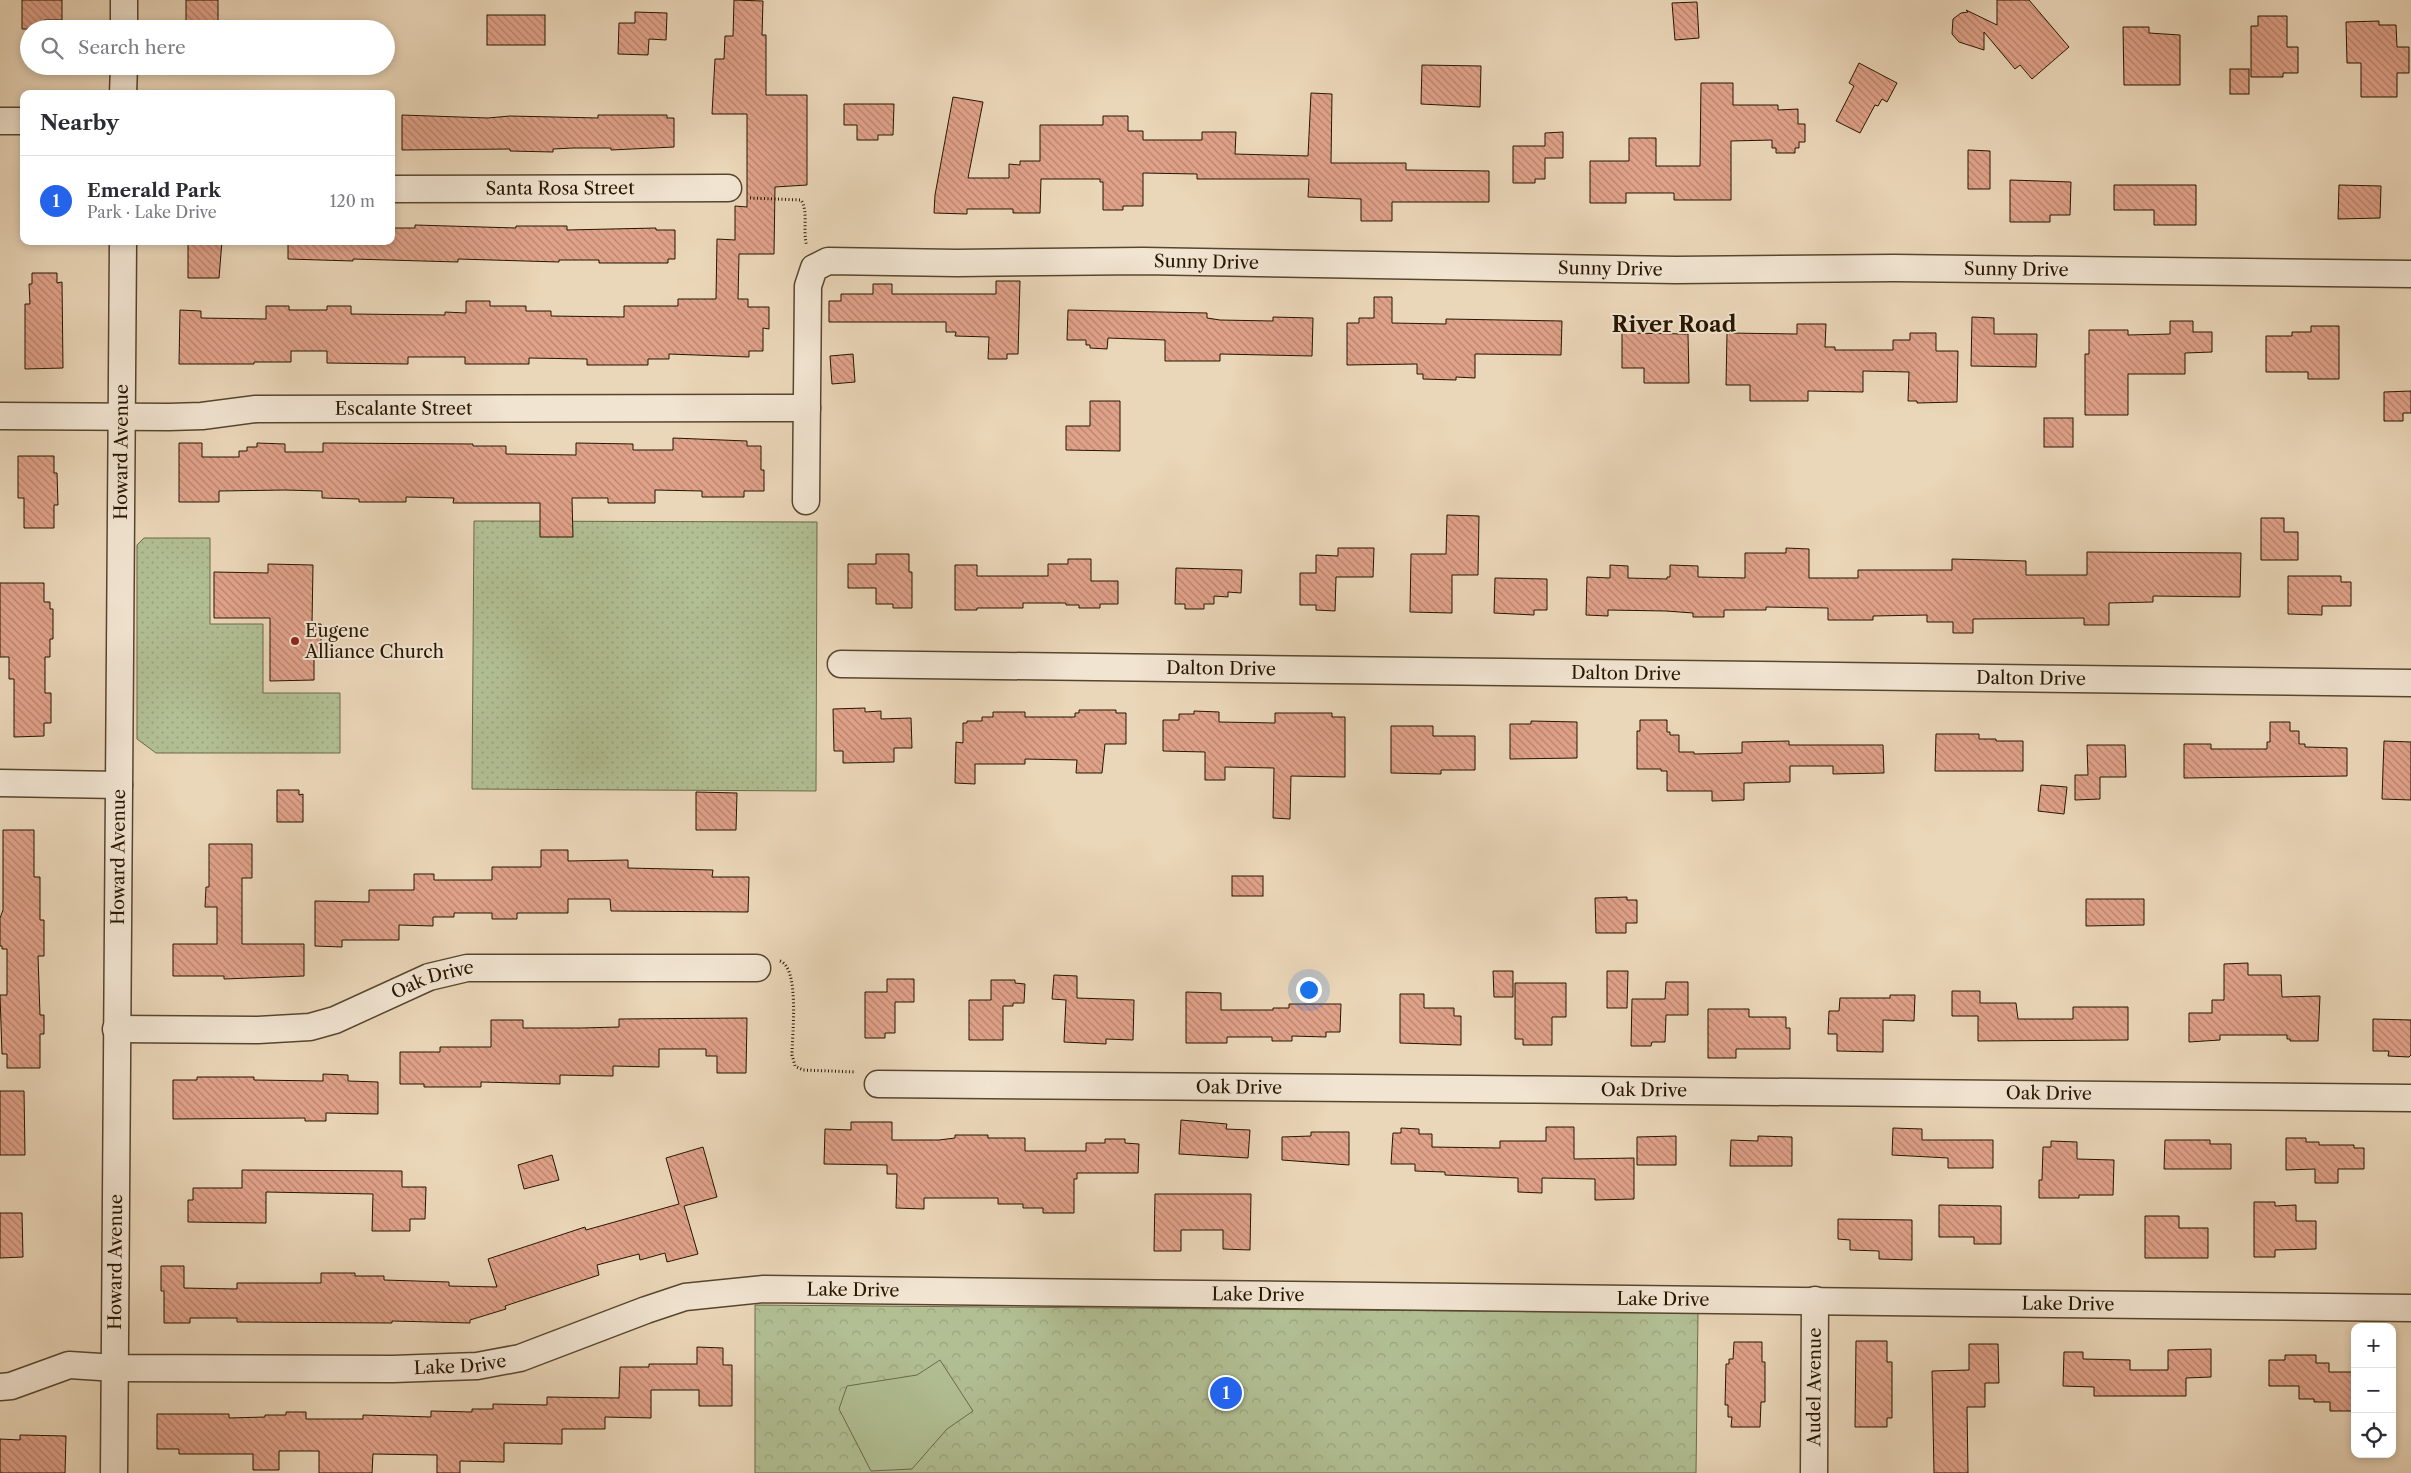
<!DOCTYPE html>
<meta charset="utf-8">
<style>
body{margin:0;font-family:"Libre Caslon Text",serif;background:#f7f7f7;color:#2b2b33}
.controls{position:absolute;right:15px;bottom:15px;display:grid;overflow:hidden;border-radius:10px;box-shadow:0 2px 8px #0003}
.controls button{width:45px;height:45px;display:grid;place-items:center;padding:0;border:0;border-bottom:1px solid #e1e1e2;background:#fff;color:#2b2b33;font:25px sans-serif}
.you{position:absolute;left:1308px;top:989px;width:18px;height:18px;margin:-12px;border:4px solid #fff;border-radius:50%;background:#1a73e8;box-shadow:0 0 0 8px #1a73e833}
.badge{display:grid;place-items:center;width:32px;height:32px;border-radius:50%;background:#2563eb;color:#fff;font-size:16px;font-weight:700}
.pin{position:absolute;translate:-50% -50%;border:2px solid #fff;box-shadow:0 1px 5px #0006}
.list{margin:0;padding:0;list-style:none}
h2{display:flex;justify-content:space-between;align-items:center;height:65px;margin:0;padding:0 20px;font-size:21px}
h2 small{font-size:16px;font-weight:400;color:#7c7c81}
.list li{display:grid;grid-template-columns:32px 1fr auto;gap:15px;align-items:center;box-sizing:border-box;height:90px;padding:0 20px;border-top:1px solid #e1e1e2}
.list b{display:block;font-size:19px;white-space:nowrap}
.list p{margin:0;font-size:16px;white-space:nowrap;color:#7c7c81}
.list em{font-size:16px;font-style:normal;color:#7c7c81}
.icon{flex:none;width:28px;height:28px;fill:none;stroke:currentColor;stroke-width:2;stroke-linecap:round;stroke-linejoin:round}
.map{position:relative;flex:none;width:2411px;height:1473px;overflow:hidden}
.search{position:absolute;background:#fff;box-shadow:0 2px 8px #0003;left:20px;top:20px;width:375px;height:55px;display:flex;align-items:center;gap:12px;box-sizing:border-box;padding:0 18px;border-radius:28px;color:#7c7c81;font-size:19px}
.panel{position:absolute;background:#fff;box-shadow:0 2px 8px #0003;left:20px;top:90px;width:375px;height:155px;border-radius:10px}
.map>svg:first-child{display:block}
.grass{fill:url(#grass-dots);stroke:#6c6a4a}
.park{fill:url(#park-crowns);stroke:#6c6a4a}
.pitch{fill:#b1bf93;stroke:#6c6a4a}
.building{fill:url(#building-back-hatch);stroke:#261600}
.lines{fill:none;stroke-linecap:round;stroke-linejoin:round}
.minor-casing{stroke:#57462e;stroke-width:29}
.path{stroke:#261600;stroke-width:3;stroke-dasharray:1 2.5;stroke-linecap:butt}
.minor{stroke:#f1e4d1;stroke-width:26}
.poi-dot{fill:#8f2418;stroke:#f1e4d1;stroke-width:2}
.labels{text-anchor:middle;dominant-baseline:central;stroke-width:4;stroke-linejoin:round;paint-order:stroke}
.street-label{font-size:18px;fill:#261600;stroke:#f1e4d1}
.poi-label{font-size:18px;fill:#261600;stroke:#f1e4d1;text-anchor:start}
.district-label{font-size:22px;font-weight:bold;fill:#261600;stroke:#f1e4d1}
</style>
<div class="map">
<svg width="2411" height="1473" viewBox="0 0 2411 1473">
<defs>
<pattern id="grass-dots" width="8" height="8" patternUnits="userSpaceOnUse" patternTransform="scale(1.25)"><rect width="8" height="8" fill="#b1bf93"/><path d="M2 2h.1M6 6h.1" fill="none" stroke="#98a37d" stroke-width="1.8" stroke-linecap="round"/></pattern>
<pattern id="park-crowns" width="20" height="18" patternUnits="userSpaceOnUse" patternTransform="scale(1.25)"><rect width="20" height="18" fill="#b1bf93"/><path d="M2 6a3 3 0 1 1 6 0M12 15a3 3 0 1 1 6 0" fill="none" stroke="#98a37d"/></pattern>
<pattern id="building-back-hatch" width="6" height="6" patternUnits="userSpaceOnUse" patternTransform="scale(1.25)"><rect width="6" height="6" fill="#e1a28a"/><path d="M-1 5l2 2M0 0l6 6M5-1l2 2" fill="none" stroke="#b6836e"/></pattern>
</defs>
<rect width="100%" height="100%" fill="#ead6b8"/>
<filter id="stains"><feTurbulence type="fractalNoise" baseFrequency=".004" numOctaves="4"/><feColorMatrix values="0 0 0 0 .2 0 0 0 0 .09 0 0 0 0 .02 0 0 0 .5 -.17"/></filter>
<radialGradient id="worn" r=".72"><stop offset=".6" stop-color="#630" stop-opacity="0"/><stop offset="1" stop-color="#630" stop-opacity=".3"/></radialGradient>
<g class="grass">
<path d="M474,521l343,1 -1,269 -344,-2z"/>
<path d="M144,538h66v86h53v69h77v60h-184l-19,-14v-194z"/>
</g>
<path class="park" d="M755,1305l943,8 -2,160h-941z"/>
<path class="pitch" d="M940,1360l33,51 -26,18 -35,40 -41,2 -32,-62 8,-23 70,-11z"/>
<g class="building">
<path d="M22,0h40v20h-18v9h-22z"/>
<rect x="186" y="0" width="32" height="29"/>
<path d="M734,0l29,1 -1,34h4v60h41v90l-32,2 -1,67h-35l-1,45h10v8h21v22l-6,-1v23h-14v6l-80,-3v5h-21v6h-61v-6l-58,-1v6h-64v-7h-57v7l-81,-1v-12h-36v11h-37v2h-75l1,-54 21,1v7l65,1v-13h23v4h38v-4h24v8l94,1v-3l21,1v-12h24v5h36v5h25v5l73,1v-11h54v-7h38l1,-60 18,1v-34l12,1v-93h-35l3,-55h9l1,-23h8z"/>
<path d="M1997,0h32l40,47 -37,32 -12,-14 -5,4 -31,-37v18l-25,-8 -7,-8 1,-15 8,-6 7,-1 -2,-2 31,15z"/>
<path d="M1697,2l2,36 -24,2 -3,-37z"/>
<path d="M635,12l32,1 -1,27 -17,-1 -1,16 -30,-1 1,-31h16z"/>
<rect x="487" y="15" width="58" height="30"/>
<path d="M2258,16h29v31h11v26h-15v4h-32v-51h7z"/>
<path d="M2379,21v4h17l1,22h12v26h-12v24h-36v-34h-14l-1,-41z"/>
<path d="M2123,27h26v6l31,2v50h-56z"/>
<path d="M1859,63l38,20 -10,19 -5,-3 -4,7 -3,-1 -15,28 -24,-12 18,-35 -5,-3z"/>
<path d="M1422,65l59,1 -1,41 -59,-3z"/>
<rect x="2230" y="69" width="19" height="25"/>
<path d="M1701,83h32v22h45v5l20,-1v15h7v18h-6v6h-4v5h-19v-5h-4v-8l-41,1v59h-57v-7h-48v10h-36v-42h39v-23h27v28h44z"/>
<path d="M1311,93l21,1 -1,69h75v7l83,1v31h-97v19h-31v-22l-53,-2 1,-18h-112v-5l-54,-1v33h-20v4h-20v-28h-3v-3h-59l-1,34h-27v-4h-46v5l-33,-1 1,-18 18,-98 30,5 -15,76h41v-14l11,1v-4h20v-36h63v-9h25v15h15v9h59v-8h34l-1,22 73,2z"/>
<path d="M844,104h50l-1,31h-15v5h-21v-15h-13z"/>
<path d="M402,115l86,3 22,-2 88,2v-3h69v3h7v29l-63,3v-2h-38l-20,1v3l-43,-1v-2l-108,1z"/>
<path d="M1563,132v26h-18v21h-10v4h-22v-37h32v-13z"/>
<path d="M1968,150l22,1v38h-22z"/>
<path d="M2010,180l61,2 -1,33h-20v7h-40z"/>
<path d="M2114,185h82v40h-42v-15h-40z"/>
<path d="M2339,185l42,1 -1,32 -42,1z"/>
<path d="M415,225l101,3v-2h51v4l89,-2v2h19v29h-7v4h-69v-3h-40v2l-101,-3v3l-105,-3v2l-65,-2v-18h104v-13h23z"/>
<path d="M188,241h34l-3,37h-31z"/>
<path d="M32,273h25v10l5,-1 1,86 -38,1v-65h5l-1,-20h3z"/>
<path d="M996,281h24l-2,73h-11v5h-19l1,-22 -34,-1 1,-4h-10v-10h-117v-21h12v-7h32v-10h19v10h104z"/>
<path d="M1374,297h18v26l54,1v-5l116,2 -1,34 -86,-1v24l-19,-1v3l-33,-1v-5h-6v-10l-70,1v-42h12v-5h15z"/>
<path d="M1068,310l139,3v5l13,2 53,1v-4l40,1 -1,38 -92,-2v7h-55v-21l-57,-2 -1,11 -17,-1v-3h-4v-5h-19z"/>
<path d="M1972,317l22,1v16h43l-1,33 -65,-1z"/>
<path d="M2170,321h23v11h19v20l-27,1v21h-57v41h-43v-61h4v-24h39v5l42,-1z"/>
<path d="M1797,324h29l-1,23h10v3h58v-10h17v-7h26v18h22l-1,51 -40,1v-2h-9l1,-29 -46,-1v21l-55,-1v10h-58v-16h-24l1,-52 70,1z"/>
<path d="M2311,326h28v53h-31v-7h-42v-36h26v-4h19z"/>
<path d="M1622,333l66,1 1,49h-45v-15h-22z"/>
<path d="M853,354l2,28 -23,2 -2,-28z"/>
<path d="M2411,391v22h-8v8h-19v-29z"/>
<path d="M1090,401h30v50l-54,-1v-24h24z"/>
<rect x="2044" y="418" width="29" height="29"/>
<path d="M673,438l74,3v5h14v24h3v21h-20v6h-42v-6l-47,-1v13h-47v-5h-36l1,39h-33v-34h-87l1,-5 -48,-1v5h-47v-3l-37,-1v-7l-37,-1 -66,1v11h-40v-59h23v14h37v-6h8v-4h10v-4l28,1v8h38v-9l150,1v2h33v8l70,1v-12l57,1v6h40z"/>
<path d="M18,456h36v17h3l1,32h-4v23h-30v-30h-6z"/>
<path d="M1447,515l32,1 -1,59h-26v38l-42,-1 1,-58h35z"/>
<path d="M2261,518h23v14h14v28h-37z"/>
<path d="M1338,548h36l-1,29h-37l-1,34 -19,-1v-5h-16v-32h16v-18l22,1z"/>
<path d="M1786,548l23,1v29h49v-8h94v-11l74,2v14h61v-23l154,1 -1,44 -87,-1v6l-44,1v22h-25v-7l-111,1v14h-20v-11h-26v-7l-54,1v4h-45v-12l-62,-1v3h-42v7h-31v-4l-27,-2 -58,-1v6l-22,-1 1,-38 23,1v-13l18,1v12l39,1v-2h3v-12l28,1v11l47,1v-25h41z"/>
<path d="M876,554h33v18h3v36h-19v-4h-17v-16h-28v-24h28z"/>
<path d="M1068,559h23v22h27v23h-18v4h-21v-3h-13v-2h-43v5h-46v2h-22v-45h22v11h71v-12h20z"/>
<path d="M268,564l45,1 -1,59h9v33h-7v23l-44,1v-63h-56v-46l54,1z"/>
<path d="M1176,568l66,2 -1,23 -13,-1v5l-14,-1v8h-10v5h-19v-5h-10z"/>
<path d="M2288,576h53v6h10v24h-29v9l-34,-1z"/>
<path d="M1495,578l52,1v31h-13v5l-40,-2z"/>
<path d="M0,583h44v19h6v7h3v30h-3v18h-5v36h6v30h-7v13l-30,1v-58h-5v-22h-9z"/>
<path d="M865,708v4l16,-1v8l30,-1 1,30h-18v14l-51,1v-12h-9l-1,-42z"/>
<path d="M1079,710h37v3h10v31h-21l-3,29h-26l1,-13 -52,-1v5h-50v20l-20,-1 1,-41 7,1v-20h4v-2h15v-4h11v-5h32v5h50v-4h4z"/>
<path d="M1194,711l25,1v10l56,1v-10h57v4h13v60l-54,-1 -1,43 -17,-1 1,-50 -49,-1v13h-20v-28l-42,-1v-31h16v-6h15z"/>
<path d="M1640,720h27v12h3v3h9v17h15v2l48,-1v-11l47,-1v4h94l1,28 -51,1v-8h-43v16l-46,1v17l-32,1v-10h-45v-20h-6v-2h-24v-38h3z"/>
<path d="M1531,721l46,1v36l-67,1v-35h21z"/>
<path d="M2270,722h20v9h9v13h6v3l42,1v28l-163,2v-34h27v5h56v-7h3z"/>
<path d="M1391,726h42v10h42v34h-34v4l-50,-1z"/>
<path d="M1936,734h43v5h17v2h27v30h-88z"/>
<path d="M2384,741l27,1v58l-29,-1z"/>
<path d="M2087,745h38l1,32h-26v22l-25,1v-25h13z"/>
<path d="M2041,785l26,2 -3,27 -26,-3z"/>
<path d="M277,790h22v5l4,-1v28h-26z"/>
<path d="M696,792l41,1 -1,37h-40z"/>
<path d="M3,830h31v47h6v43h4v36h-6l2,59h4v19h-4v34h-33v-14h-5l-2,-59h7v-46h-5v-3h-2v-28l3,-8z"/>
<path d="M209,844h43v34h-10v66h62v32l-80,3v-3h-51v-32h44v-37h-12l1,-20h3z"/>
<path d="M541,850h27v11l60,-1v8l85,2 -1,7h37l-1,35 -137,-1 -1,-12h-42v14h-51v6h-25v-6h-38v4h-21v9l-34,-1v15h-57v7l-27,-1v-45l54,1v-12h45v-16h20v6h58v-13h49z"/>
<rect x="1232" y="876" width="31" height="20"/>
<path d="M1627,897v3h10v23h-11v10h-30l-1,-35z"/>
<path d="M2086,899h58v26l-58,1z"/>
<path d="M2248,963v12h33l1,22 38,-1 -2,45h-28v-2h-3v-4h-67v5l-31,2v-29h23v-13h12v-36z"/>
<path d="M1493,971h20v26h-19z"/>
<path d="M1607,971h21l-1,37h-20z"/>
<path d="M1054,975l23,1v22l57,2 -1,40 -27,-1v5l-42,-2 2,-42 -14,-1z"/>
<path d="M887,979h27v23h-19v31h-10v5h-20v-46h22z"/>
<path d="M991,980h24v3l10,1 -1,19h-11v3h-10v34h-34v-40h22z"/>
<path d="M1666,982h22v33h-22l-1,27h-13l-1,4h-20l1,-47h33z"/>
<path d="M1515,983h51v34h-14v28h-29v-6h-8z"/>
<path d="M1952,991h28v12h36l2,16h55v-12h55v33l-150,1v-25h-26z"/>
<path d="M1186,992l35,1v17h52v-2h16v-4h52l-1,28h-14v5l-34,-1v5h-20v-4h-45v6h-41z"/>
<path d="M1400,994h24v14h30v8h7v29l-61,-2z"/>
<path d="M1890,995h25l-1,26 -31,-1v32l-46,-1v-17h-9l1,-23h10l1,-13h50z"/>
<path d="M1708,1009h41v8h37v11h4v21h-54v9h-28z"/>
<path d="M747,1018l-1,55h-29v-17h-11v-7h-47v18l-46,-1v10l-53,-1v9l-79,-2v5h-57v-3h-24v-32h40v-5h51v-27h32v8h58l38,-1v-8z"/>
<path d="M2373,1019l38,1v35l-2,2 -21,-1 1,-5h-16z"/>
<path d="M323,1074l25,1v6l30,1v32l-52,-1v8h-21v-3l-132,1v-39h24v-3h57v3l69,1z"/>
<path d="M0,1091h24l1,64h-25z"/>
<path d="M1181,1120l46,4 -1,5 24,1 -2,28 -69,-4z"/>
<path d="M851,1122h41v18h47l16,-2v-3h33v3h37v13h61v-8h19v-4h20v4l14,1 -1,29h-61v6h-3v34h-31v-5h-20v-4h-25v-6h-74v11l-28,-1 1,-34h-10v-9l-63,-1 1,-35 26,1z"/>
<path d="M1546,1127h28v32l60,-1v41l-39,1v-21l-53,-1v15l-24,-1v-14l-73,-3v-3l-30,-1v-7h-24l2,-31h8v-5l18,1v5h13v13l68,1v-7h46z"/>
<path d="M1893,1128l29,1v11h71v28h-45v-10l-56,-3z"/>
<path d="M1311,1132h38v33l-67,-5v-23l29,-1z"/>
<path d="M1676,1136v29h-39v-28z"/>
<path d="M1758,1136l34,1v29h-62l1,-26 27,1z"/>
<path d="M2286,1138h20v4h13v3h35v3h10v21h-26v14h-23v-14l-29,1z"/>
<path d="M2165,1140h45v4h21v25h-67z"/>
<path d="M2051,1141l26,1v17l37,1 -1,35h-34v3h-40v-18h3l1,-33h8z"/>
<path d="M703,1147l14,50 -33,9 14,48 -31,8 -2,-9 -25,7 -1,-6 -42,11 2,10 -94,31 1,3 -36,11v3l-78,-2v2l-155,-1v-4h-47v5h-26v-32h-3v-25h23v22l53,1v-6h84v-10h34v3h29v4l65,2v4l48,1 -9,-28 97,-32 1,3 93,-26 -13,-46z"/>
<path d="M552,1155l7,25 -35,9 -6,-24z"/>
<path d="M242,1170l160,1v16h24l-1,32h-15v12h-38l1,-37 -107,-2v31l-78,-1v-22h5v-12h49z"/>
<path d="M1155,1194h96l-1,56 -27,-1v-19h-42v21h-27z"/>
<path d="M2254,1202h21v4l21,-1v16h20v28l-41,1v7h-21z"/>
<path d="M1939,1205l62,1v38h-27v-7h-35z"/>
<path d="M0,1213h22l1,44 -23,1z"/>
<path d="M2145,1216h34v12h29v30h-63z"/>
<path d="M1838,1219l74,1v40l-33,-1v-8l-29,-1v-10l-12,-1z"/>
<path d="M1856,1341h31v21h5v56h-5v9h-32z"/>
<path d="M1734,1342h28v20h3v40h-4l-1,25h-29l1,-10h-4v-12h-3l1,-41h3v-5h4z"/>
<path d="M1969,1344h29l1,39h-14v24h-18l1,66h-34l-2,-102 37,-1z"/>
<path d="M697,1347l26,1v17h9v41h-33v-16h-48v28l-46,-1v12h-43v15l-58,-1v19l-44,-1v12h-23v-18l-64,-1 -1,19h-53v-22h-40v19h-26v-16h-74v-5h-22v-35h72v4l36,-1v-2h21v-3h20v7h57v-4l68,2v-6l41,1v-3h21v-5l54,1v-8l72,1 1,-31h29v-3h48z"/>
<path d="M2211,1349v28l-25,1v18h-92v-9l-31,-1 1,-34h19v7l47,1v10h38v-20z"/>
<path d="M2285,1355h31v8h13v9h26v39h-25v-9h-16v-3h-15v-13h-30v-26h16z"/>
<path d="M20,1435l46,1 -1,37h-65v-34l20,1z"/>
</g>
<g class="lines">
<defs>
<g id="minor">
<path d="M124,29v-29"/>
<path d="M123,94l1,-28"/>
<path d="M0,121h24"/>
<path id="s1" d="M391,189l337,-1"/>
<path id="s2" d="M0,416l169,1 33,-1 54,-7 551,-1"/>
<path id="s3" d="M806,501l2,-215 6,-18 14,-7 129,2 186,-2 533,9 218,-2 517,6"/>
<path id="s4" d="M841,664l1570,19"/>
<path d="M0,783l119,2"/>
<path id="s5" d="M116,1029l142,1 52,-3 25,-7 94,-43 38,-9h290"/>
<path id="s6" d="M878,1084c511,6 1022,6 1533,14"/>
<path id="s7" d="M0,1387l11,-1 58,-21 47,3 277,1 84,-3 43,-8 126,-48 39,-13 79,-8 1647,19"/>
<path id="s8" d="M114,1473l9,-1232"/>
<path id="s9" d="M1814,1473l1,-173"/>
</g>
</defs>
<use href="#minor" class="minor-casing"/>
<g class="path">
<path d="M750,198l51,2c8,12 1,32 6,46"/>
<path d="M780,961c20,7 12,74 12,94l3,11 8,4 53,2"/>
</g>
<use href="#minor" class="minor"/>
</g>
<circle class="poi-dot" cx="295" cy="641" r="5"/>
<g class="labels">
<g class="street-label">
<text stroke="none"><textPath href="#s1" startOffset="169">Santa Rosa Street</textPath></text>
<text stroke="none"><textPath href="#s3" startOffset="628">Sunny Drive</textPath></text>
<text stroke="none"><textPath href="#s3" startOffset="1032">Sunny Drive</textPath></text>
<text stroke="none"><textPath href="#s3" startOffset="1438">Sunny Drive</textPath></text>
<text stroke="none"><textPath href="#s2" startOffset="404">Escalante Street</textPath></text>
<text stroke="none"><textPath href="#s8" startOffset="1021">Howard Avenue</textPath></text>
<text stroke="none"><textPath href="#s4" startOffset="380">Dalton Drive</textPath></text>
<text stroke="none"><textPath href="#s4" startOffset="785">Dalton Drive</textPath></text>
<text stroke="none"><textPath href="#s4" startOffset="1190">Dalton Drive</textPath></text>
<text stroke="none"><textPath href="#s8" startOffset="616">Howard Avenue</textPath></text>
<text stroke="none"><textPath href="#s5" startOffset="326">Oak Drive</textPath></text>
<text stroke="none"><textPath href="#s6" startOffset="361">Oak Drive</textPath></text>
<text stroke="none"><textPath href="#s6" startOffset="766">Oak Drive</textPath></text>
<text stroke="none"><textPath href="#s6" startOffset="1171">Oak Drive</textPath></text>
<text stroke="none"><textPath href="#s8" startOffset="211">Howard Avenue</textPath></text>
<text stroke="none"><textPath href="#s7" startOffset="869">Lake Drive</textPath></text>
<text stroke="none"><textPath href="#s7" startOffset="1274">Lake Drive</textPath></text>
<text stroke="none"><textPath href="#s7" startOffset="1679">Lake Drive</textPath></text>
<text stroke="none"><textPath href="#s7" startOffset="2084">Lake Drive</textPath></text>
<text stroke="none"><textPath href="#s7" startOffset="464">Lake Drive</textPath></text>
<text stroke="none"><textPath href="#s9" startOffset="86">Audel Avenue</textPath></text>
</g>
<g class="poi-label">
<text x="305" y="631">Eugene<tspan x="305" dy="21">Alliance Church</tspan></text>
</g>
<g class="district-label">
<text x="1674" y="324">River Road</text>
</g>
</g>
<rect width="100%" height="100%" filter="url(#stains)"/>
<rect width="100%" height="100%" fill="url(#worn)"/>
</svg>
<div class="controls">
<button>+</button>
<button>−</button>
<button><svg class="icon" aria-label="locate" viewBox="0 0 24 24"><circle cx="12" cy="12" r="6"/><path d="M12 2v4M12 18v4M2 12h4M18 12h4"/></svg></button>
</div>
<div class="you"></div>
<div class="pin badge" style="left:1226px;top:1393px">1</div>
<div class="search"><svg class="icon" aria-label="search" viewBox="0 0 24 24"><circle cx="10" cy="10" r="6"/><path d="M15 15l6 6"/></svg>Search here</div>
<section class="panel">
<h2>Nearby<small></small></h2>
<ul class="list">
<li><span class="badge">1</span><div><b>Emerald Park</b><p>Park · Lake Drive</p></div><em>120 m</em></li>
</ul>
</section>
</div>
